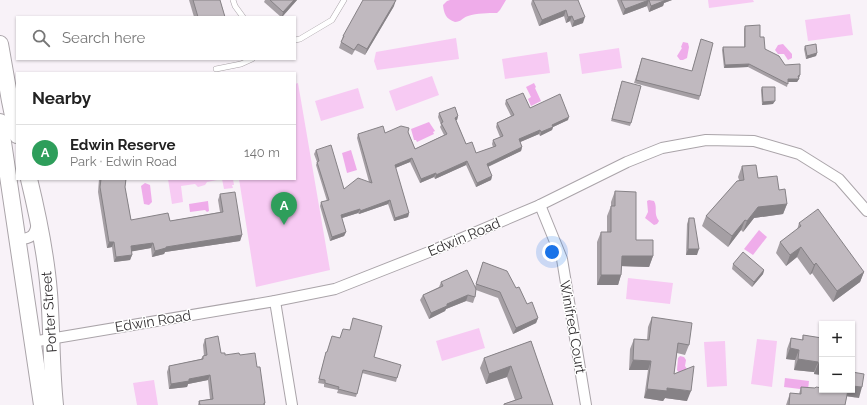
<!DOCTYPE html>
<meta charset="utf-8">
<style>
body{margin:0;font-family:Raleway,sans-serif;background:#f6f6f6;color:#222}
.controls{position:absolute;right:12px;bottom:12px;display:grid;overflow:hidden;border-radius:0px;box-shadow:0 1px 3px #0004}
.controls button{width:36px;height:36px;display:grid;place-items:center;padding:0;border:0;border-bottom:1px solid #e0e0e0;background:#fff;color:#222;font:20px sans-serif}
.you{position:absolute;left:552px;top:252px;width:14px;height:14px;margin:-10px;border:3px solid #fff;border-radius:50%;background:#1a73e8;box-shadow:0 0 0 6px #1a73e833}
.badge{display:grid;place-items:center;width:26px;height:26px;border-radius:50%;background:#ea580c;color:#fff;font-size:13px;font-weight:700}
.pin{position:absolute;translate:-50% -33px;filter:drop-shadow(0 1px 2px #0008)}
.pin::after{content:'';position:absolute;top:21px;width:14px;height:12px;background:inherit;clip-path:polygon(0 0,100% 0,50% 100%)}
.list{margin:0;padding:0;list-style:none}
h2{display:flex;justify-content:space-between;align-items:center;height:52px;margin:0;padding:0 16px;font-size:17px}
h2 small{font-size:13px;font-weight:400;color:#767676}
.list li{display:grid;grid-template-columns:26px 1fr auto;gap:12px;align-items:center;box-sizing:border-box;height:56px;padding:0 16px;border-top:1px solid #e0e0e0}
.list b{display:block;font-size:15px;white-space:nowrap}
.list p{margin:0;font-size:13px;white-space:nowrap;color:#767676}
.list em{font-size:13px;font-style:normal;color:#767676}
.icon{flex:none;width:22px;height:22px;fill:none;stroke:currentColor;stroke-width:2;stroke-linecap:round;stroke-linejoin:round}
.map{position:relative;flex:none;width:867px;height:405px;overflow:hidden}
.search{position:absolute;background:#fff;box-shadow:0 1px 3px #0004;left:16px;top:16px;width:280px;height:44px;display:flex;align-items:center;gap:10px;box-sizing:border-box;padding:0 14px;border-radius:0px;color:#767676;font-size:15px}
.panel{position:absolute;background:#fff;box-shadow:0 1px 3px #0004;left:16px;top:72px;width:280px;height:108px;border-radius:0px}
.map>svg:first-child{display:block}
.green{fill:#f7caf3}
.water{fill:#efacea}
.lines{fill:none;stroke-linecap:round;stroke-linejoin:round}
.service-casing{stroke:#aaa4a9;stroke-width:6}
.minor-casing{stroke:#aaa4a9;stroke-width:12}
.primary-casing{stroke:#aaa4a9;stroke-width:18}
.service{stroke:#fff;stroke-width:5}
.minor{stroke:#fff;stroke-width:10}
.primary{stroke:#fff;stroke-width:16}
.wall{fill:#a59fa4}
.shaded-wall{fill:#868286}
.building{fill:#c0b9bf;stroke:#868286}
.labels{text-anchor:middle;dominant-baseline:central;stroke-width:3;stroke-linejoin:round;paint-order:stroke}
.street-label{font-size:14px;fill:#343133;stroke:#fff}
</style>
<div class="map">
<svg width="867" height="405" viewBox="0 0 867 405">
<rect width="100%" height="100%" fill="#f8f2f8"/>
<g class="green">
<path d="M708,0h45l1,2 -45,6z"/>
<path d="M850,14l3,21 -45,6 -3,-21z"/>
<path d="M456,38l3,21 -82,11 -3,-9 2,-9z"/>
<path d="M619,48l3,20 -40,6 -3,-20z"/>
<path d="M547,52l3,21 -45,6 -3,-20z"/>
<path d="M432,76l7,19 -43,16 -7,-20z"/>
<path d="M298,83l32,187 -74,17 -17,-108h56v-95z"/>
<path d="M358,88l6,20 -43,13 -6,-20z"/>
<path d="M168,179h65l1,6h-2l1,3 -9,1 -2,-10 -15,3 -2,3 -7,2 -3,-3 -14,2 2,16 -11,2z"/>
<path d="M628,278l45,5 -3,21 -44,-5z"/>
<path d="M479,328l6,20 -43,13 -6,-20z"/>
<path d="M757,339l20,2 -5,46 -21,-3z"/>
<path d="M725,341l2,45 -20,1 -3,-45z"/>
<path d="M154,380l4,25h-21l-4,-22z"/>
</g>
<g class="water">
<path d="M450,0h56l-6,10 -3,3c-9,0 -20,0 -29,3 -6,2 -7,6 -13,6 -9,-3 -11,-8 -12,-17l4,-4z"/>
<path d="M683,42l5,1 1,4 -2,11 -4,2h-3l-3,-4 5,-8 -1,-1z"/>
<path d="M783,44l9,10v4l-4,2 -4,-6h-6l-3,-4 3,-5z"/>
<path d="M534,83l2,4 -1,1 6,13 -10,5 -3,-7 3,-2 -5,-10z"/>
<path d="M429,122l6,9 -2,1 1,2 -17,8 -1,-2h-2l-3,-11z"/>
<path d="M351,150l6,20 -10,3 -5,-20z"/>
<path d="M145,183l5,2 2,17 -3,3 -5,-1 -3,-18z"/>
<path d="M649,200l5,1c4,7 -1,12 5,20l-2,3 -3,1 -9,-7 3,-6 -1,-11z"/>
<path d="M208,201l1,10 -2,1 -2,-2 -15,2 -1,-8z"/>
<path d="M759,230l8,7 -14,18 -9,-6z"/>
<path d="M680,356l4,1 2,3 -1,6 2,3 -8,4 -2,-3 1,-12z"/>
<path d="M785,378l24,3 -1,9 -24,-3z"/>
</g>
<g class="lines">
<defs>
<g id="service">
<path d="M233,0l2,6 8,11"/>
<path d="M295,40l5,-1 32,-19 12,-20"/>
<path d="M216,69l25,-5 11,-5"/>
</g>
<g id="minor">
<path d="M540,205l22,54 24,146"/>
<path d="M18,239c13,0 17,-3 19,-16"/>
<path d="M275,301l17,104"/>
<path d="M32,342l243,-41 60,-12 94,-37 111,-47 87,-43 35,-14 44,-8 48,1 45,13 40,25 28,32"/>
</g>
<g id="primary">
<path d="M0,44l10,57 7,34"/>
<path d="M0,122l42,283"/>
<path d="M29,179c9,37 17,75 20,114 3,37 2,75 6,112"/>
</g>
</defs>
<use href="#service" class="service-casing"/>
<use href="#minor" class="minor-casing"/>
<use href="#primary" class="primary-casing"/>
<use href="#service" class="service"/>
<use href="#minor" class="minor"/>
<use href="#primary" class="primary"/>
</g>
<g class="wall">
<path d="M189,0h31l5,17h-31z"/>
<path d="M265,0h32l-15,17h-1l-17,-15z"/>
<path d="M532,0h46l5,23 -11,4 -2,-6 -4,2 -2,-7 -25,10 -8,-22z"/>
<path d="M617,0h55l-8,3 -1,3 -14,6 -2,-6 -24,9z"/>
<path d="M394,6l-29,49 -10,-5 -3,5 -13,-7 4,-12z"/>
<path d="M745,26l15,11 5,12 20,16 15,10 -3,7h-9l-1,5 -39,-20 -24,1 -2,-18 1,-3h21v-18z"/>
<path d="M701,39l-1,57 -1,4 -65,-17 8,-25 50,13z"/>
<path d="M805,46l12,7 -1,3 -10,3 -2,-10z"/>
<path d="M621,84l10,39 -1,3 -19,-5z"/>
<path d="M762,87l11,17 -11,1 -1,-15z"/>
<path d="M506,100l62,20 -15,7 -1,3 -12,6 -1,-2 -19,8 2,5 -1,4 -33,16 4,9 -1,4 -15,7 -10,-22 -31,14 -1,-2 -14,6 -10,-21 -15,6 14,45 -1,4 -14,4 -6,-17 -29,10 -1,-1 -16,5 4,14 -2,4 -14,5 -10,-35 1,-4 6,-1 -11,-36 1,-3 -3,-8 2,-4 28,39 25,-7 -12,-44 1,-4 50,-2 7,17 29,-14 -4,-8 1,-2 -3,-8 1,-4 19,3 -1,4h-1l10,24 10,9 17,-6 -1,-3 1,-4 7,-3 -4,-10 1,-4 14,-7 -6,-12z"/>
<path d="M742,166l16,12 21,12 8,14 -4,10 -29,4 -11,14 -2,-2 -13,17 -26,-21 4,-10 33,-36 -1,-3z"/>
<path d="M99,179h27l-1,8 6,33 39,1 50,-9 -2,-12 2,-6 22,41 -2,6 -75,11 -1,2 -12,3 -1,-9 -19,3v4l-2,5 -16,2 -2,-15 -5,1 -9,-56z"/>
<path d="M615,191l21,49 17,16 -4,11 -27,-1 -1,9 -3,10h-21v-43l4,-10h6v-16l4,-10v-4z"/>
<path d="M689,218l8,37h-11l1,-31z"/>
<path d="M799,223l65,49 -4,10 -27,20 -21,-29 -2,2 -13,-18 -11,9 -10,-13 4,-11 17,-12z"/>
<path d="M483,262l33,26 11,16 11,14 -2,5 -23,11 -15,-36 -22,-8 -1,7 -2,6 -7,-2 -20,8 -1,2 -16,8 -9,-19 3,-5 16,-8 2,-5 34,5z"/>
<path d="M733,264l31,6 -1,4 -11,13 -20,-18z"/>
<path d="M652,317l37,28 -4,10 -8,-2 -3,21 13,27 -22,-3 -2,3 -19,-3 4,-28h-19l1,-21 4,-10 13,1 1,-13z"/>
<path d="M803,335l19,3v37l-8,-1v-2l-20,-2 1,-10 -9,-1 1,-10 4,-11 11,2z"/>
<path d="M205,339l16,14 4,2h15l17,12 8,36v2h-67l1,-4 11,-2 -2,-19 -20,4 -1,3 -18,2 -2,-17 2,-6 32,-7 2,-3h1l-1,-11z"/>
<path d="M531,341l22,64h-49v-1l11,-4 -8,-23 -21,7 -6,-16 4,-10z"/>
<path d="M326,352l48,5 23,21 -1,4 -34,-9 -6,24 -19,-4 1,-3 -14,-3v-3l-6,-1z"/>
<path d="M801,387l14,1 44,10 -12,-2 -2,9h-59l4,-12 9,1z"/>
</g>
<g class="shaded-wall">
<path d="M294,0h3l-15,17 1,-5z"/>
<path d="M396,0l-2,6 -29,49 2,-6z"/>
<path d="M649,0l-2,6 -24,9 2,-6z"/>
<path d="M664,0h8l-8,3 -1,3 -14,6 2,-6z"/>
<path d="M566,10l-2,6 -25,10 3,-6z"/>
<path d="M572,16l-2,5 -4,2 2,-6z"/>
<path d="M585,17l-2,6 -11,4 2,-6z"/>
<path d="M817,53l-1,3 -10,3 1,-3z"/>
<path d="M749,64l-1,3 -24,1 1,-3z"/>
<path d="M800,75l-1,3 -2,1h2l-2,3h-10l1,-3 10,-3z"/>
<path d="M775,101l-2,3 -11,1 1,-3z"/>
<path d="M458,116l-1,4 -4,1 2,-3z"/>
<path d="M569,117l-1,3 -15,7 -1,3 -12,6 1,-4 11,-7z"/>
<path d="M540,130l-1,4 -21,9 1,-4z"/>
<path d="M522,147l-1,4 -36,17 2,-4z"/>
<path d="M412,158l-2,4 -17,7 2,-4z"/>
<path d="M467,161l-1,4 -31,14 1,-4z"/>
<path d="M436,173l-2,4 -14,6 1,-4z"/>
<path d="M492,176l-1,4 -15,7 1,-4z"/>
<path d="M390,200l-2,4 -29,10 1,-3z"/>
<path d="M787,204l-4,10 -29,4 -11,14 4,-11 11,-14z"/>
<path d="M360,209l-2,4 -19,6 2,-4z"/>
<path d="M409,213l-1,4 -14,4 1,-3z"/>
<path d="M745,220l-4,10 -13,17 4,-11z"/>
<path d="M346,232l-2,4 -14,5 2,-4z"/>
<path d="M242,235l-2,6 -75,11 -1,2 -12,3 3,-6 11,-4z"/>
<path d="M109,242h5l-2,5 -5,1z"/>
<path d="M153,243l-2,5 -22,4 2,-6z"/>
<path d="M801,247l-4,10 -11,9 4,-11z"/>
<path d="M688,249h11l-2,6h-11z"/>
<path d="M132,255l-2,5 -16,2 2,-5z"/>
<path d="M622,256h31l-4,11 -31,-1z"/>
<path d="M816,263l-4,10 -2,2 4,-10z"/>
<path d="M764,270l-1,4 -11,13 2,-5z"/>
<path d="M864,272l-4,10 -27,20 4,-11z"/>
<path d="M601,275h20l-3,10h-21z"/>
<path d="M468,295l-2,6 -20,8 -1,2 -16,8 2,-6 16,-9z"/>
<path d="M538,318l-2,5 -23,11 3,-6z"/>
<path d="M790,348l9,2 -4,10 -9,-1z"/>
<path d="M798,359l20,3 -4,10 -20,-2z"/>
<path d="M633,360l18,1 -3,9h-19z"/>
<path d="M818,364h4v11l-8,-1z"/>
<path d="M511,366l-4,11 -21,7 3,-10z"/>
<path d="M210,375l-2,5 -20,4 -1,3 -18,2 2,-5 18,-5z"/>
<path d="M852,386l10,1 -3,11 -14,-2 2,-6h5z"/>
<path d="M667,388l24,3 -4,10 -22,-3 -2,3 -19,-3 3,-9z"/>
</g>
<g class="building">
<path d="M193,0h27l5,17h-27z"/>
<path d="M270,0h24l-11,12z"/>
<path d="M363,0h33l-29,49 -9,-5 -4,6 -13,-8 3,-6h-1z"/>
<path d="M533,0h45l7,17 -11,4 -2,-5 -4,1 -2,-7 -24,10z"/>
<path d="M621,0h45l-15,6 -2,-6 -24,9z"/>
<path d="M760,25v12h4l1,12 14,7 6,9 15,-1v11l-2,1 1,3h-11v5l-39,-20 -24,1 -2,-18h22v-21z"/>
<path d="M701,39l12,4 -13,53 -64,-16 6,-22 50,13z"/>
<path d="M816,44l1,9 -10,3 -2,-10z"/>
<path d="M622,81l19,5 -10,37 -19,-4z"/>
<path d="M762,87h13v14l-12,1z"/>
<path d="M523,93l7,15 30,-14 9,23 -17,8 1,2 -12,5 -1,-2 -21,9 3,8 -35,17 5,12 -15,7 -10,-22 -31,14v-2l-15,6 -9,-21 -17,7 14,48 -14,5 -5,-18 -30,11v-2l-19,6 5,17 -14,5 -11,-35 8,-2 -12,-38 2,-1 -3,-11 15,-5 13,44 14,-11 14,5 -14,-49 25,-8 2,7 16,-7 8,2 -1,4 7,17 32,-15 -6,-11 2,-1 -4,-9 16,-6 3,9 -3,2 11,26 6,-2 4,11 20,-7 -3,-6 10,-4 -6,-13 17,-8 -8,-15z"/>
<path d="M756,165l2,13 19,-2 2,14 6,-1 2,15 -29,3 -11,14 -2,-1 -13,16 -26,-20 31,-35 7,-1 -2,-14z"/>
<path d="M101,179h25l-1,8 6,33 37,-7 2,8 53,-9 -3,-18 15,-2 7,43 -76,12v1l-11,3 -2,-8 -22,3 1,9 -16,2 -2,-15h-5l-9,-55z"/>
<path d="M615,191l21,1v48h17v16h-31l-1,19h-20v-43h10v-26h4z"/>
<path d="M818,209l46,63 -27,19 -21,-28 -2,2 -13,-18 -11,8 -10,-13 21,-16 -2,-3z"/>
<path d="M689,218h5l5,31h-11z"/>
<path d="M743,252l21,18 -10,12 -21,-18z"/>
<path d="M483,262l24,9 9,17 3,-1 8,17 5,-2 6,16 -22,10 -16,-36 -24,-8z"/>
<path d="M467,270l9,19 -1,8 -7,-2 -21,9v2l-16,7 -8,-18 20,-9 -2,-4z"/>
<path d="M652,317l40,6 -3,22 -11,-2 -4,31 20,-8 -3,25 -24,-3v3l-20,-2 4,-28 -18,-1 1,-21 15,1z"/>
<path d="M353,318l29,8 -8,31 27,8 -4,13 -34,-8 -6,24 -19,-5 1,-2 -14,-4v-3l-6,-1 7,-27h1l5,-16 8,2 3,-9 7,1z"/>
<path d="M803,335l19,3v26h-4v-2l-20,-3 1,-9 -9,-2 1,-10 12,2z"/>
<path d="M218,336l3,17h4v2l14,-2 1,2 15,-2 2,14h3l5,36h-1v2h-64l-1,-4 14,-2 -3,-24 -21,4v2l-18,3 -2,-18 34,-7v-3l4,-1 -2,-16z"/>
<path d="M531,341l22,64h-49v-1l18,-6 -11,-32 -22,8 -5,-16z"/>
<path d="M852,372l12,2 -2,13 -10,-1z"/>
<path d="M801,387l14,1 1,-1 6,1v2h26l-3,15h-56l1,-12 11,1z"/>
</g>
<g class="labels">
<g class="street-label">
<text transform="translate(464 237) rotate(-23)">Edwin Road</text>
<text transform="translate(49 312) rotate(-94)">Porter Street</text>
<text transform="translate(153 321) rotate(-9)">Edwin Road</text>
<text transform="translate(573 327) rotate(80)">Winifred Court</text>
</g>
</g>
</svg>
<div class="controls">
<button>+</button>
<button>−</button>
</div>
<div class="you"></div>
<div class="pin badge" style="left:284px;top:225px;background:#2e9e5b">A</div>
<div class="search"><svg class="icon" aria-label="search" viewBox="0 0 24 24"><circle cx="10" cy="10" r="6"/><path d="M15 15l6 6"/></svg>Search here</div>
<section class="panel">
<h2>Nearby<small></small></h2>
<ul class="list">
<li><span class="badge" style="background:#2e9e5b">A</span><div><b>Edwin Reserve</b><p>Park · Edwin Road</p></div><em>140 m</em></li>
</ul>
</section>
</div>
